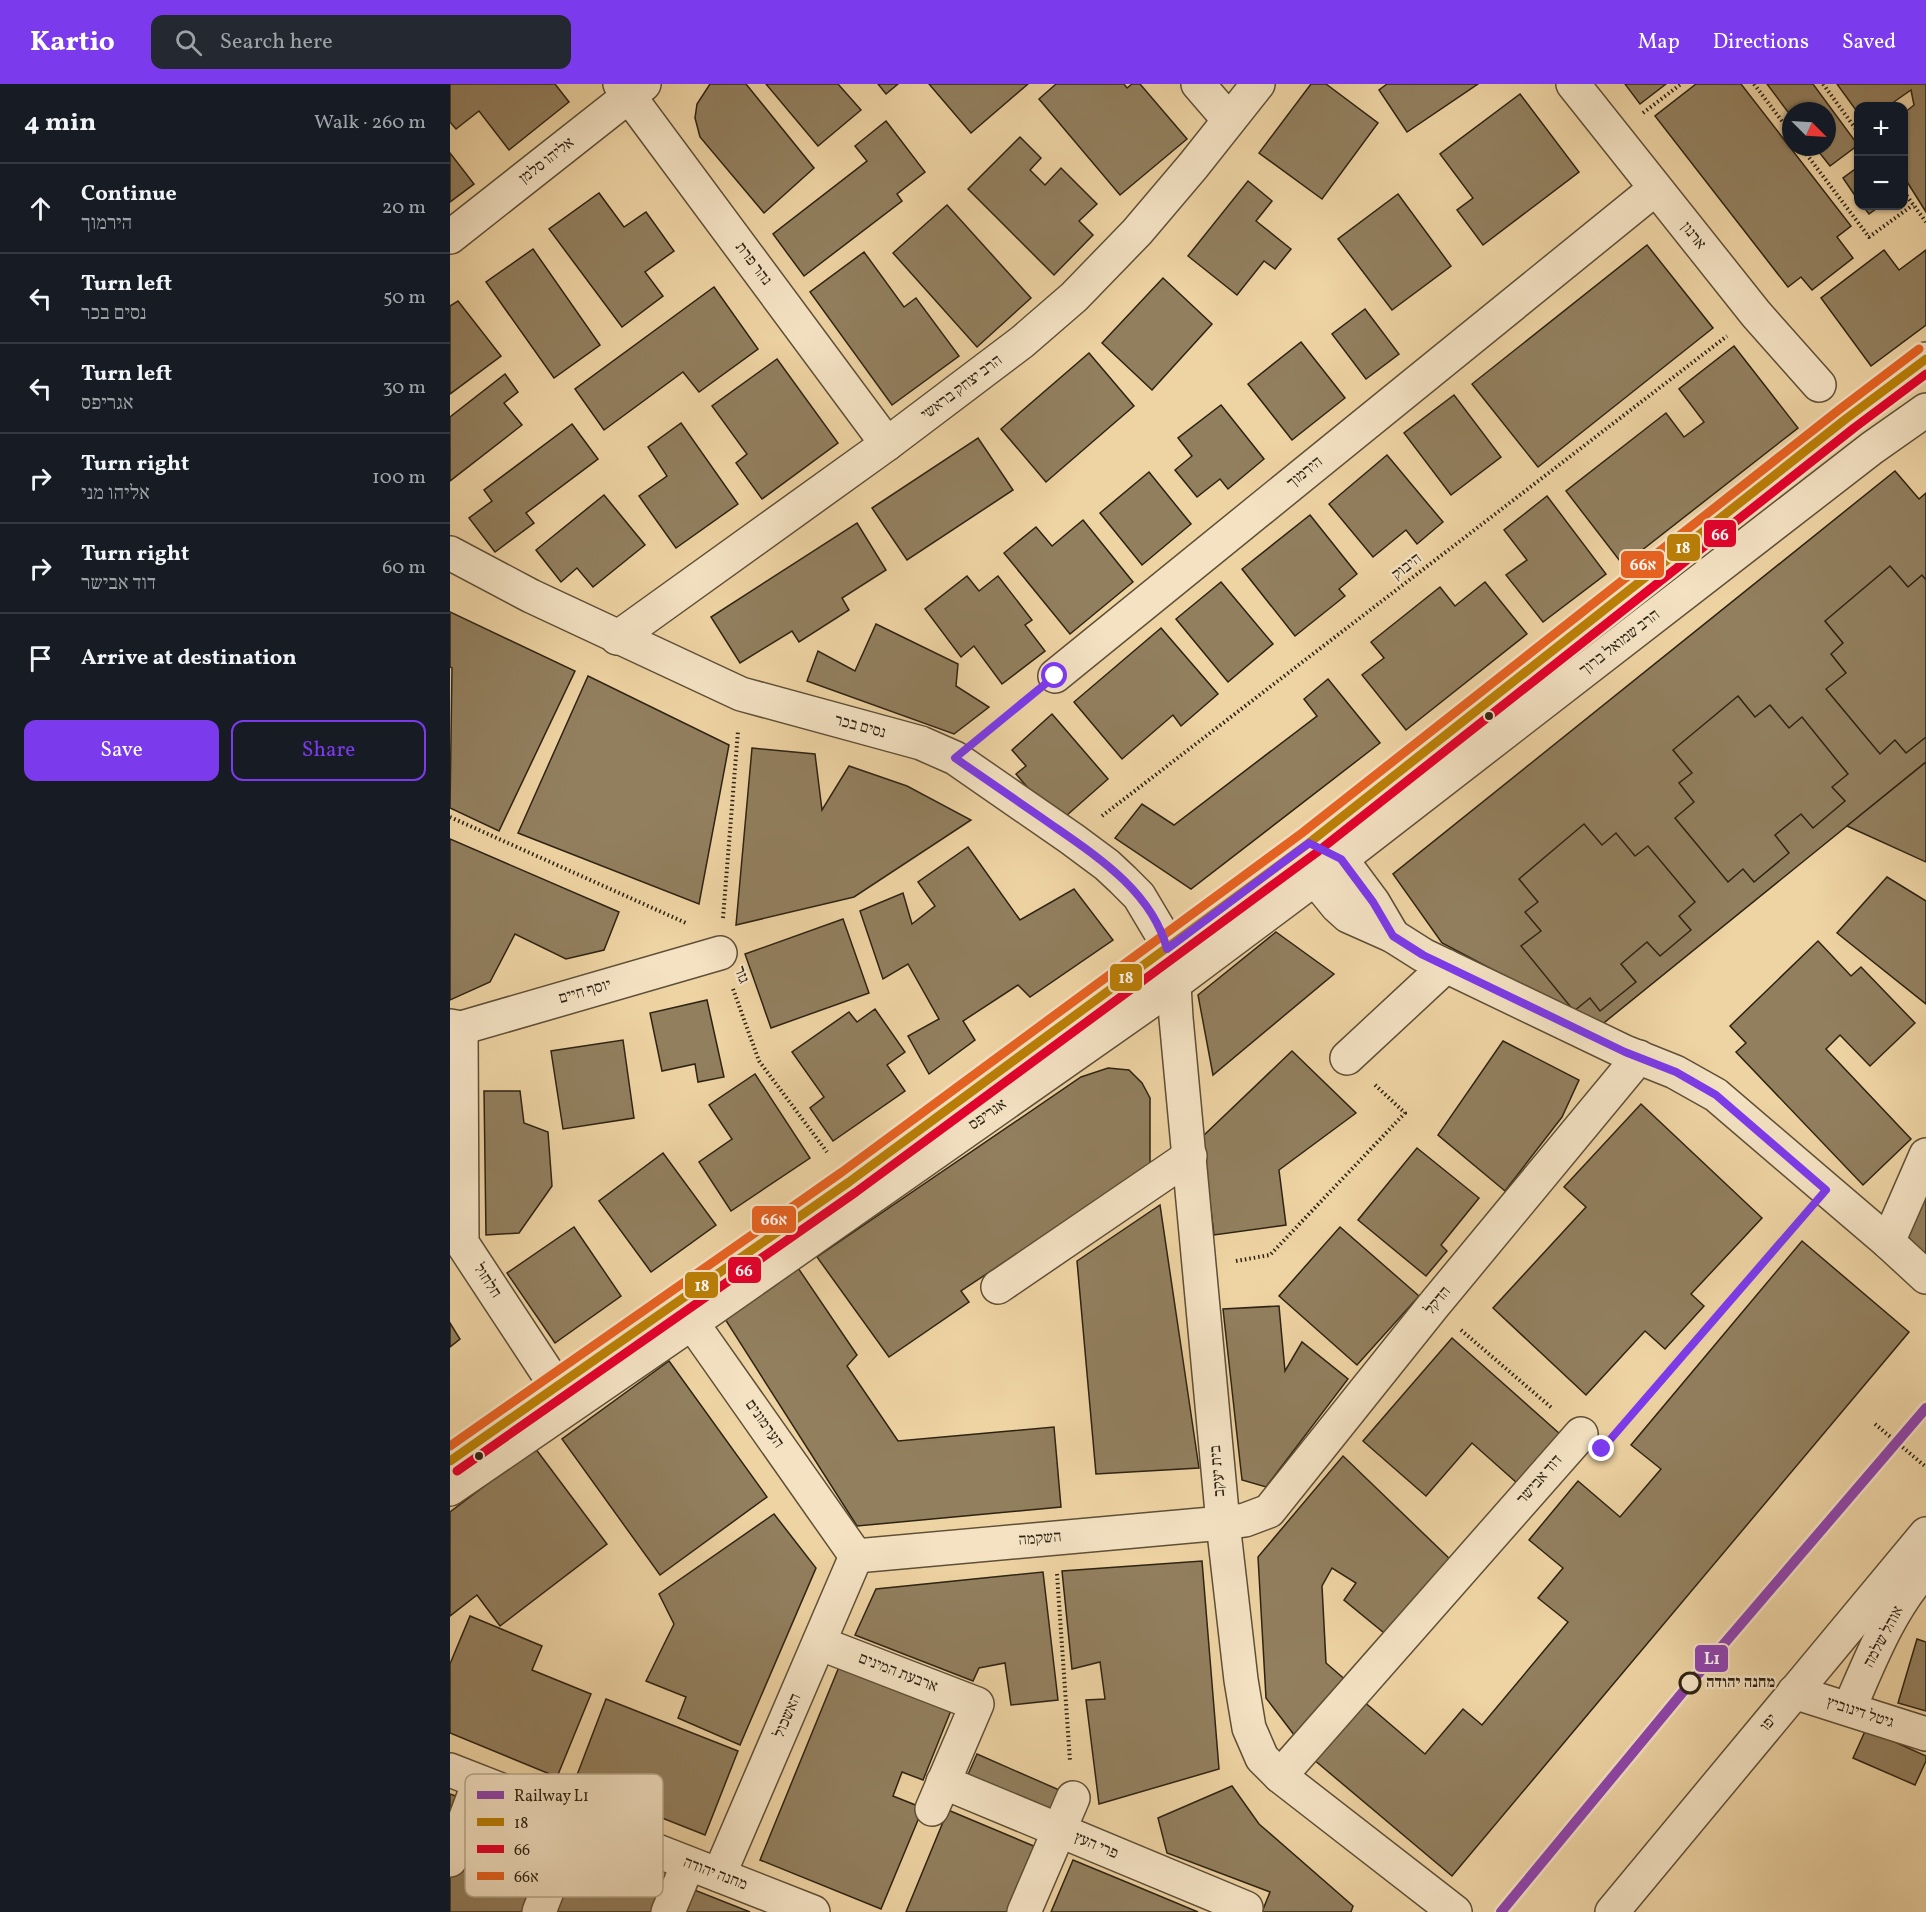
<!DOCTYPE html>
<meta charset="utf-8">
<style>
body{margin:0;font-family:Vollkorn,"Frank Ruhl Libre",serif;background:#242831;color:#f1f3f6}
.controls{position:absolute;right:18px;top:18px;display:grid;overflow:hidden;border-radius:12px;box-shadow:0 2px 4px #0004}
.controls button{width:54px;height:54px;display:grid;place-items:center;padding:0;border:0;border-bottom:2px solid #363941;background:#171b24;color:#f1f3f6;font:30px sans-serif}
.compass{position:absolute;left:1332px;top:18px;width:54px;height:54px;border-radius:50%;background:#171b24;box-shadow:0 2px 4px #0004;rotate:114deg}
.stop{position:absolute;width:18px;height:18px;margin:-14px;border:4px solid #7c3aed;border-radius:50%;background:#fff}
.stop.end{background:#7c3aed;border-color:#fff;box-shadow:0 2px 6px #0008}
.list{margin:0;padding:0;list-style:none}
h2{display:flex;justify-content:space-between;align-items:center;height:78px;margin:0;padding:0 24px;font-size:26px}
h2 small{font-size:20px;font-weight:400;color:#9ea1a6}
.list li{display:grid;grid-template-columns:39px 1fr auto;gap:18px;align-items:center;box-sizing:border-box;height:90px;padding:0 24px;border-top:2px solid #363941}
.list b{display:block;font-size:22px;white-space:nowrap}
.list p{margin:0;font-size:20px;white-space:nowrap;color:#9ea1a6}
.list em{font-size:20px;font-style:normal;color:#9ea1a6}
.actions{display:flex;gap:12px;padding:18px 24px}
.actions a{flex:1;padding:14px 0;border:2px solid #7c3aed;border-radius:12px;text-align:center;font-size:21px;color:#7c3aed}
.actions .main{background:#7c3aed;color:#fff}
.icon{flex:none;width:33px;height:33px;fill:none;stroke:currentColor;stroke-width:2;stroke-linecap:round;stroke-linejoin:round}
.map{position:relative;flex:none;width:1476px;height:1828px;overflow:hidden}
header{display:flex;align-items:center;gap:36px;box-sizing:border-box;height:84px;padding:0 30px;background:#7c3aed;color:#fff}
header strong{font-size:28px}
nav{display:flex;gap:33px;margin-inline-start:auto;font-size:21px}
.search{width:420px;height:54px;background:#242831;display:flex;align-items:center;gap:15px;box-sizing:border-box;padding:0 21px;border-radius:12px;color:#9ea1a6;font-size:22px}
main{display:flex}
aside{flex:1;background:#171b24}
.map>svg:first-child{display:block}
.building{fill:#927f5e;stroke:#2e2313;stroke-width:1.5}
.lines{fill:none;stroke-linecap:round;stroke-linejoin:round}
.minor-casing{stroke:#5e4f37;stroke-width:36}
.path{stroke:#2e2313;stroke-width:4;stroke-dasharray:1.5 3;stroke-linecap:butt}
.minor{stroke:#f4e2c3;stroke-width:33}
.bus-1-casing{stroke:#f4e2c3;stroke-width:14}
.bus-2-casing{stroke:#f4e2c3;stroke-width:14}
.bus-3-casing{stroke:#f4e2c3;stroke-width:14}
.bus-1{stroke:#bb7f06;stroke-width:9}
.bus-2{stroke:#e4002b;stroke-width:9}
.bus-3{stroke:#e86221;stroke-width:9}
.rail-1-casing{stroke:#f4e2c3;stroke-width:15}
.rail-1{stroke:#8e44ad;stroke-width:10}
.route{stroke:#7c3aed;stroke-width:8}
.bus-dot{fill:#2e2313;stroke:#f4e2c3;stroke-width:2}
.stop-dot{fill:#f4e2c3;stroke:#2e2313;stroke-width:3}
.labels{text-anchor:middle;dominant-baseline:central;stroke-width:4.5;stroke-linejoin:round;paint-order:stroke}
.street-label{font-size:16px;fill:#2e2313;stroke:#f4e2c3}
.stop-label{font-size:16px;font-weight:bold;fill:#2e2313;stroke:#f4e2c3;text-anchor:start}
.key{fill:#f4e2c3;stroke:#b9a98e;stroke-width:1.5}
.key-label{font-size:16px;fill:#2e2313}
.line-badge{stroke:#f4e2c3;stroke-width:2}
.badge-label{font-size:16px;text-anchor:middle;font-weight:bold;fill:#fff}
</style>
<header>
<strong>Kartio</strong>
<div class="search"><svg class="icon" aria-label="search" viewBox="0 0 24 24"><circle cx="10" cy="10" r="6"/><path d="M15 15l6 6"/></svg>Search here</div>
<nav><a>Map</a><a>Directions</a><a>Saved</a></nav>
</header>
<main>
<aside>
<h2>4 min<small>Walk · 260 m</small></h2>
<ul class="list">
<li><svg class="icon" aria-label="ahead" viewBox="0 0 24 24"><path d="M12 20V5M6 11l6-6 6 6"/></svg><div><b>Continue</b><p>הירמוך</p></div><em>20 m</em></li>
<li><svg class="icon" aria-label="left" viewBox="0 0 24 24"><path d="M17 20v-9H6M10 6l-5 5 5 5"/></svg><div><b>Turn left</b><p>נסים בכר</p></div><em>50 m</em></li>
<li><svg class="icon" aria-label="left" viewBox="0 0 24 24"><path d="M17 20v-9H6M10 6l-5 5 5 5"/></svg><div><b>Turn left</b><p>אגריפס</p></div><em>30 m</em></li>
<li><svg class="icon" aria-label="right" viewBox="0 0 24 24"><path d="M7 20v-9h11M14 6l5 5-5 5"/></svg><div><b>Turn right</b><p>אליהו מני</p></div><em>100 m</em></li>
<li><svg class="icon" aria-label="right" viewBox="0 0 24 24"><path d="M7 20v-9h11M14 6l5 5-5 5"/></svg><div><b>Turn right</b><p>דוד אבישר</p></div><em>60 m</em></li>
<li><svg class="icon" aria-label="arrive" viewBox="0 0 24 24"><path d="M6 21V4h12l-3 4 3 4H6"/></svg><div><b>Arrive at destination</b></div></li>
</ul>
<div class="actions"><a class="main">Save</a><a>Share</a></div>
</aside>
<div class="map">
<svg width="1476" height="1828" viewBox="0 0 1476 1828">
<rect width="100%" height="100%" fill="#eed3a3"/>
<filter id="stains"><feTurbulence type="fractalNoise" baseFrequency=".00333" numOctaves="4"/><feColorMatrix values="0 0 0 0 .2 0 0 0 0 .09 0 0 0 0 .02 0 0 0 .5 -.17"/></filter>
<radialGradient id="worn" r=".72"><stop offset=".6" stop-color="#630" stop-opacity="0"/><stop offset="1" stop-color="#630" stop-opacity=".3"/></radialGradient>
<g class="building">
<path d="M0,0h105l14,18 -60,48 -30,-39 -23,18 -6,-7z"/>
<path d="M260,0h36l68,84 -50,45 -64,-76 -5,-19 2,-14z"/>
<path d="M316,0h72l23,26 -43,36z"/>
<path d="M428,0h20l-12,10z"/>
<path d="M479,0h99l-57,49z"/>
<path d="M606,0h68l3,4 5,-4h8l47,55 -67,56 -81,-96z"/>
<path d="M861,0h15l52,39 -56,76 -63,-46z"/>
<path d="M937,0h91l-71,48 -28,-42z"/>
<path d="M1175,0h41l-26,20z"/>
<path d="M1246,0h45l110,142 -14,11 16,21 -41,32 -11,-13 -13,10 -133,-171z"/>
<path d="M1317,0h46l45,61 -28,21 -15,-19h12v-36h-36v5z"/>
<path d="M1387,0h89v128l-22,-35v-64l10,-8 -3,-15 -23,16h-30v7z"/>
<path d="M1070,10l59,78 -96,73 -26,-35 16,-12 -33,-44z"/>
<path d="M436,37l39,51 -28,22 5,7 -98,75 -31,-42 94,-73 -12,-15z"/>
<path d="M570,53l21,21 -11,12 15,15 16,-17 36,36 -18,17 14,14 -39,40 -86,-86z"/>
<path d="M0,69l24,31 -24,18z"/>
<path d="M1408,83v33l-15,-22z"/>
<path d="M798,97l24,20 -16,20 35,28 -16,20 -11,-8 -27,34 -49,-39z"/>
<path d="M149,109l25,34 22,-15 28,39 -29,21 18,24 -41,31 -73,-98z"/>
<path d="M948,110l53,72 -59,44 -54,-71z"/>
<path d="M497,121l84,93 -54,49 -84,-94z"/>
<path d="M1413,122h17l-11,8z"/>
<path d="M1197,161l66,83 -175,139 -66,-83z"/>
<path d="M83,165l67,96 -46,33 -68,-96z"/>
<path d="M1434,166l15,20 27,-20v75l-55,41 -50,-68z"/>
<path d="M414,168l40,55 12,-9 43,58 -67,49 -82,-113z"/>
<path d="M713,194l49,46 -60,66 -50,-47z"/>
<path d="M264,203l44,62 -59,43 -16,-20 -79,58 -29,-41z"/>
<path d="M8,217l43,55 -51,38v-88z"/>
<path d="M915,225l34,45 -33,25 -34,-45z"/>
<path d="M851,258l44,56 -53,42 -44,-56z"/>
<path d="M1284,262l64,82 -175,137 -57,-74 100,-78 18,24 20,-15 -25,-33z"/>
<path d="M639,269l45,53 -88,76 -45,-53z"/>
<path d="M327,275l61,84 -76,56 -26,-36 11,-9 -35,-48z"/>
<path d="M55,290l13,18 -14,11 18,22 -72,56v-64z"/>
<path d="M1004,311l47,62 -50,38 -47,-62z"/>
<path d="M771,321l43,54 -36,30 -8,-10 -23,18 -22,-27 17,-14 -14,-18z"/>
<path d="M231,339l57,81 -62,44 -37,-52 28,-20 -19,-29z"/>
<path d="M122,340l26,35 -72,54 8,10 -39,29 -26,-34 23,-17 -8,-11z"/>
<path d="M528,354l35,52 -106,70 -35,-52z"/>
<path d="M937,371l56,67 -26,22 -11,-14 -33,27 -44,-53z"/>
<path d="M1445,387l24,28 7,-6v269l-326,264 -158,-83 -49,-69z"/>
<path d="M699,388l42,52 -49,41 -42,-52z"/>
<path d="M154,411l41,50 -52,42 -16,-19 -16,14 -25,-32z"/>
<path d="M1097,412l59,78 -63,48 -37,-47 21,-15 -23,-30z"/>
<path d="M860,431l47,59 -18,15 6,7 -50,40 -53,-67z"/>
<path d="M633,436l50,62 -63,52 -66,-81 32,-26 16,19z"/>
<path d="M407,439l29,47 -44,28 7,12 -50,32 -7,-11 -52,32 -29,-46z"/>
<path d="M1440,482l18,21 14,-12 4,5v157l-20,16 -11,-13 -15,14 -54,-65 20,-16 -15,-19 12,-11 -18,-22z"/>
<path d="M517,492l12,15 19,-15 34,44 -7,5 20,26 -43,33 -28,-38 -13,11 -36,-48z"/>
<path d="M771,498l52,62 -45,38 -52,-63z"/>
<path d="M1035,498l42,52 -121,96 -44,-55 22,-17 -13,-16 69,-55 15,19z"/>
<path d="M0,528l125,59 -76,160 -49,-23 2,-140 -2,-1z"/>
<path d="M426,540l82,40 -2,22 33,21 -35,27 -147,-53 11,-30 37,20z"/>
<path d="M711,544l57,66 -37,32 -8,-11 -51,44 -48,-57z"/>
<path d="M138,592l141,69 -30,159 -181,-71z"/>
<path d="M878,595l52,64 -189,146 -76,-51 27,-34 32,21 143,-109 -13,-17z"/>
<path d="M1288,612l17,21 15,-12 19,23 13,-11 46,57 -16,13 13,14 -32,27 -12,-14 -26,21 14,18 -35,29 -11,-13 -15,13 -53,-64 19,-16 -15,-19 13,-10 -19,-23z"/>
<path d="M602,630l56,65 -50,44 -42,-49 10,-8 -14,-16z"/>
<path d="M302,664l63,6 7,56 27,-44 58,20 64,34 -117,77 -118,28z"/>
<path d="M1476,678v100l-79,-36z"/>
<path d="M1134,740l18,21 14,-12 19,23 13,-10 47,56 -16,14 12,14 -31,26 -13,-14 -26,22 15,18 -36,29 -10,-13 -16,13 -53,-65 20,-15 -16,-19 13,-10 -19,-23z"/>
<path d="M0,755l169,73 -15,38 -38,9 -51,-25 -25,48 -40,18z"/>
<path d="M518,763l52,73 54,-31 39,51 -83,57 -12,-12 -55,36 12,19 -46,34 -21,-38 31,-17 -31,-55 -25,15 -23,-68 43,-18 9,31 23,-18 -17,-24z"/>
<path d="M1437,793l39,24v103l-89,-71z"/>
<path d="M393,835l26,74 -98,35 -26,-74z"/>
<path d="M826,848l58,42 -121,101 -15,-80z"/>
<path d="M1368,857l33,35 10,-9 54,56 -45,43 -30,-31 -14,14 85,90 -48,46 -127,-133 10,-9 -16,-17z"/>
<path d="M257,916l17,77 -26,5 -3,-18 -33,7 -12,-58z"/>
<path d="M425,925l30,43 -18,13 18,26 -72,50 -23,-33 14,-11 -32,-45 57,-40 8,10z"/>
<path d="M173,956l11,78 -71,11 -12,-78z"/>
<path d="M1053,957l76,39 -17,37 -57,74 -67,-56z"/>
<path d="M842,967l64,62 -77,57 7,55 -72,10 -12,-98z"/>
<path d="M658,984l21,2 13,13 8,15v67l-189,126 8,11 -80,55 -72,-100 264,-180z"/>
<path d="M305,990l55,84 -79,53 -32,-49 33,-23 -23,-34z"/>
<path d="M34,1007h36l4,32 24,9 4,54 -33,47 -33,2z"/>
<path d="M1191,1020l121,114 -71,76 13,12 -39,43 -20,-18 -59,64 -93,-87 93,-101 -22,-20z"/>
<path d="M967,1064l62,50 -38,47 6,6 -21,25 -68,-56z"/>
<path d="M213,1069l53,72 -65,47 -52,-71z"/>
<path d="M1476,1084v87l-30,-30z"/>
<path d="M710,1121l39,263 -103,6 -19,-213z"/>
<path d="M124,1143l47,69 -66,47 -48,-70z"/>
<path d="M890,1143l79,69 -62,69 -78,-69z"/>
<path d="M1352,1157l107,91 -457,544 -139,-117 49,-59 63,54 38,-45 19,16 86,-103 -30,-24 25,-30 -34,-28 49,-59 42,36 41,-48 -30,-24z"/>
<path d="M346,1181l61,90 -10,11 51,75 156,-14 7,80 -204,19 -132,-207z"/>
<path d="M829,1222l6,65 17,-29 46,37 -82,108 -24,-7 -19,-171z"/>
<path d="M0,1239l10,16 -10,8z"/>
<path d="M1002,1254l108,96 -43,49 -45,-40 -46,53 -63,-55z"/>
<path d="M219,1277l98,136 -107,78 -98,-136z"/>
<path d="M85,1364l72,96 -107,82 -23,-31 -27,21v-104z"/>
<path d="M893,1372l109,105 -63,76 -45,-37 12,-17 -24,-15 -10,18 4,77 22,19 -50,58 -32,-42 -8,-141z"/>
<path d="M324,1430l42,54 -76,177 -62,-27 8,-21 -40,-16 28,-57 -15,-30z"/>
<path d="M752,1477l17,208 -120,35 -13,-104 19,-1 -5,-37 -28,7 -10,-98z"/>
<path d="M593,1488l15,128 -47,5 -6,-42 -26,5 -6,13 -118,-46 21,-46z"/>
<path d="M20,1532l72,30 -10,24 59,24 -34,83 -107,-44v-69z"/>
<path d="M1467,1555l9,3v69l-28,-8z"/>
<path d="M391,1578l111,46 -29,72 -21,-8 -9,24 30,12 -42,101 -121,-49z"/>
<path d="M156,1615l132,52 -33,84 -131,-52z"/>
<path d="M1416,1645l60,27v5l-11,24 -62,-27z"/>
<path d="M527,1670l89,39 -10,24 -90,-38z"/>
<path d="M782,1702l27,38 94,82 -2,6h-89l8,-20 -103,-39 -9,-35z"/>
<path d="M0,1710l22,8 278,110h-300z"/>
<path d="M498,1726l88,37 -26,65h-104z"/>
<path d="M623,1776l46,19 79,33h-147z"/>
</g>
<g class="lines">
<defs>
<g id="minor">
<path d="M170,0l267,360"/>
<path d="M748,0l31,36"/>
<path d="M1123,0l183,230 63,71"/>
<path d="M0,153l194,-153"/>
<path d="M0,469l81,43 210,98 180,49 34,15 117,81 35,26 16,15 16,16 25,42 3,11v21"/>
<path d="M167,554l270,-194 135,-102 52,-45 63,-65 56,-66 65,-82"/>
<path d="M605,592l600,-487"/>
<path d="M872,765l19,10 32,43 20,34"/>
<path d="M861,773l4,22 22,27 11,10 45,20 30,19 202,97 50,20 41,23 172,147 38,35"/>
<path d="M725,885l-1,16 2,33 47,505 18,157 8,48 13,30 18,18 175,136"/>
<path d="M0,942l11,2 259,-75"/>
<path d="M11,944l1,215 94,143 6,8 12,6"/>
<path d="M897,974l99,-92"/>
<path d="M1438,1158l38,-87"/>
<path d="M548,1203l192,-131"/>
<path d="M240,1220l-2,12 4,7 164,233"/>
<path d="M0,1377l399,-279 460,-339 538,-425 79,-59"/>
<path d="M0,1405l242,-166 459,-322 190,-142 531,-411 54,-38"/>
<path d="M406,1472l367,-33 22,-3 24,-9 164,-205 206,-249"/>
<path d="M369,1559l158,61 -45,105"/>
<path d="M1344,1608l132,42"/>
<path d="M1399,1625c21,-48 41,-101 77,-140"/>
<path d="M0,1686l363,142"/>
<path d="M830,1692l301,-342"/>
<path d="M493,1698l303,126 -2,4"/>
<path d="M0,1776l29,-78"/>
<path d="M269,1791l137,-319"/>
<path d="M89,1828l36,-93"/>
<path d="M218,1828l20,-48"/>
<path d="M574,1828l49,-114"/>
<path d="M1162,1828l314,-378"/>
</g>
</defs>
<use href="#minor" class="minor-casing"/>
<g class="path">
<path d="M1304,0l37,49"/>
<path d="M1373,0l35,48"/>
<path d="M1193,29l38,-29"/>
<path d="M1351,63l68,90 44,-32"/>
<path d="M1454,108l22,30"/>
<path d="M533,650l43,-35"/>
<path d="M652,732l625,-480"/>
<path d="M0,733l236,106"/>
<path d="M273,834l15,-187"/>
<path d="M283,905l26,72 68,91"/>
<path d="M786,1177l34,-6 135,-142 -32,-30"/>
<path d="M1011,1246l92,79"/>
<path d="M1425,1340l51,43"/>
<path d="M1168,1346l184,-212"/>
<path d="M607,1490l13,187"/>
</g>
<use href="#minor" class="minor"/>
<defs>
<path id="bus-1" d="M0,1377l399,-279 460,-339 538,-425 79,-59"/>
<path id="bus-2" d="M7,1387l399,-279 460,-339 538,-425 72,-54"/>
<path id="bus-3" d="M0,1362l392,-274 460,-339 538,-424 79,-60"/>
</defs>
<use href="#bus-1" class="bus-1-casing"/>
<use href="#bus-2" class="bus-2-casing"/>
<use href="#bus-3" class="bus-3-casing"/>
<use href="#bus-1" class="bus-1"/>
<use href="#bus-2" class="bus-2"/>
<use href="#bus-3" class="bus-3"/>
<defs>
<path id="rail-1" d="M1051,1828l186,-225 239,-279"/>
</defs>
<use href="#rail-1" class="rail-1-casing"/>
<use href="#rail-1" class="rail-1"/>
</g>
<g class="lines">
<path class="route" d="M605,592l-100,82c29,20 58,40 87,60 48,34 109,70 125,131l142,-106 32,16 32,43 20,34 30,19 202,97 51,20 40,23 110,95 -224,259"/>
</g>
<g class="bus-dot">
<circle cx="1039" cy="632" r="5"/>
<circle cx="29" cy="1372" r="5"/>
</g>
<circle class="stop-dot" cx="1240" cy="1599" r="10"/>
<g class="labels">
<g class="street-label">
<text transform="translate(97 77) rotate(-38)">אליהו סלמן</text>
<text transform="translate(1243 152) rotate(51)">ארנון</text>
<text transform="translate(303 180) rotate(53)">נהר פרת</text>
<text transform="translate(512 304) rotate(-37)">הרב יצחק בראשי</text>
<text transform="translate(855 389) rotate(-39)">הירמוך</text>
<text transform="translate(957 483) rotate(-38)">היבוק</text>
<text transform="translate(1170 559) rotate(-38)">הרב שמואל ברוך</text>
<text transform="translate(410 643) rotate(15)">נסים בכר</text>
<text transform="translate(291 891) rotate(70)">גזר</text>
<text transform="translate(135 908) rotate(-16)">יוסף חיים</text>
<text transform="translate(538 1031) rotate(-35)">אגריפס</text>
<text transform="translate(37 1197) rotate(57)">חלחול</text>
<text transform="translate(988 1217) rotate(-51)">הדקל</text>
<text transform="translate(314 1340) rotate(55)">הערמונים</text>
<text transform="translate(768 1387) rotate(-95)">בית יעקב</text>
<text transform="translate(1090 1396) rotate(-49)">דוד אבישר</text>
<text transform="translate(590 1455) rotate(-5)">השקמה</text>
<text transform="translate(1434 1553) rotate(-62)">אוהל שלמה</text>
<text transform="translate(448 1589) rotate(21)">ארבעת המינים</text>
<text transform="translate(1410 1629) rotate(18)">גיטל דינוביץ</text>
<text transform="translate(338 1632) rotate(-67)">האשכול</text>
<text transform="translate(1319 1639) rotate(-50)">יפו</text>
<text transform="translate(646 1762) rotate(23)">פרי העץ</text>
<text transform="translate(265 1790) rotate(21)">מחנה יהודה</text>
</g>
<g class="stop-label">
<text x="1256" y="1599">מחנה יהודה</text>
</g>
</g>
<rect x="15" y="1690" width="198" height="123" rx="9" class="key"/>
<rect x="27" y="1707" width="27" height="8" fill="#8e44ad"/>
<rect x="27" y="1734" width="27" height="8" fill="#bb7f06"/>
<rect x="27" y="1761" width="27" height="8" fill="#e4002b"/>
<rect x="27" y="1788" width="27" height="8" fill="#e86221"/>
<g class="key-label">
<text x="64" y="1717">Railway L1</text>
<text x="64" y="1744">18</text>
<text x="64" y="1771">66</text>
<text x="64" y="1798">66א</text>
</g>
<g class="line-badge">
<rect x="1253" y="435" width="34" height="29" rx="6" fill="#e4002b"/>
<rect x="1216" y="449" width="35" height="29" rx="6" fill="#bb7f06"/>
<rect x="1170" y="466" width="45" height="29" rx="6" fill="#e86221"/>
<rect x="659" y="879" width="34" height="29" rx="6" fill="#bb7f06"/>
<rect x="301" y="1121" width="46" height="29" rx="6" fill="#e86221"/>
<rect x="277" y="1172" width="35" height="28" rx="6" fill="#e4002b"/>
<rect x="234" y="1187" width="35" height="28" rx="6" fill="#bb7f06"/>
<rect x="1244" y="1560" width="35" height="29" rx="6" fill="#8e44ad"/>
</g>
<g class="badge-label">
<text x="1270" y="456">66</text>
<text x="1233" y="469">18</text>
<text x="1193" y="486">66א</text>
<text x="676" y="899">18</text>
<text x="324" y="1141">66א</text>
<text x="294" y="1192">66</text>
<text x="252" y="1207">18</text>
<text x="1262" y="1580">L1</text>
</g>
<rect width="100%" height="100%" filter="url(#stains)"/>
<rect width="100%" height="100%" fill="url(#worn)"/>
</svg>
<div class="controls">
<button>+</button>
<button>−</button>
</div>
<svg class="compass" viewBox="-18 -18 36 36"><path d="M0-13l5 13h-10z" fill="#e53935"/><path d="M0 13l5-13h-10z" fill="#9ea1a6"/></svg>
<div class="stop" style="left:605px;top:592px"></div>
<div class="stop end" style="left:1152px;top:1365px"></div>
</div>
</main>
